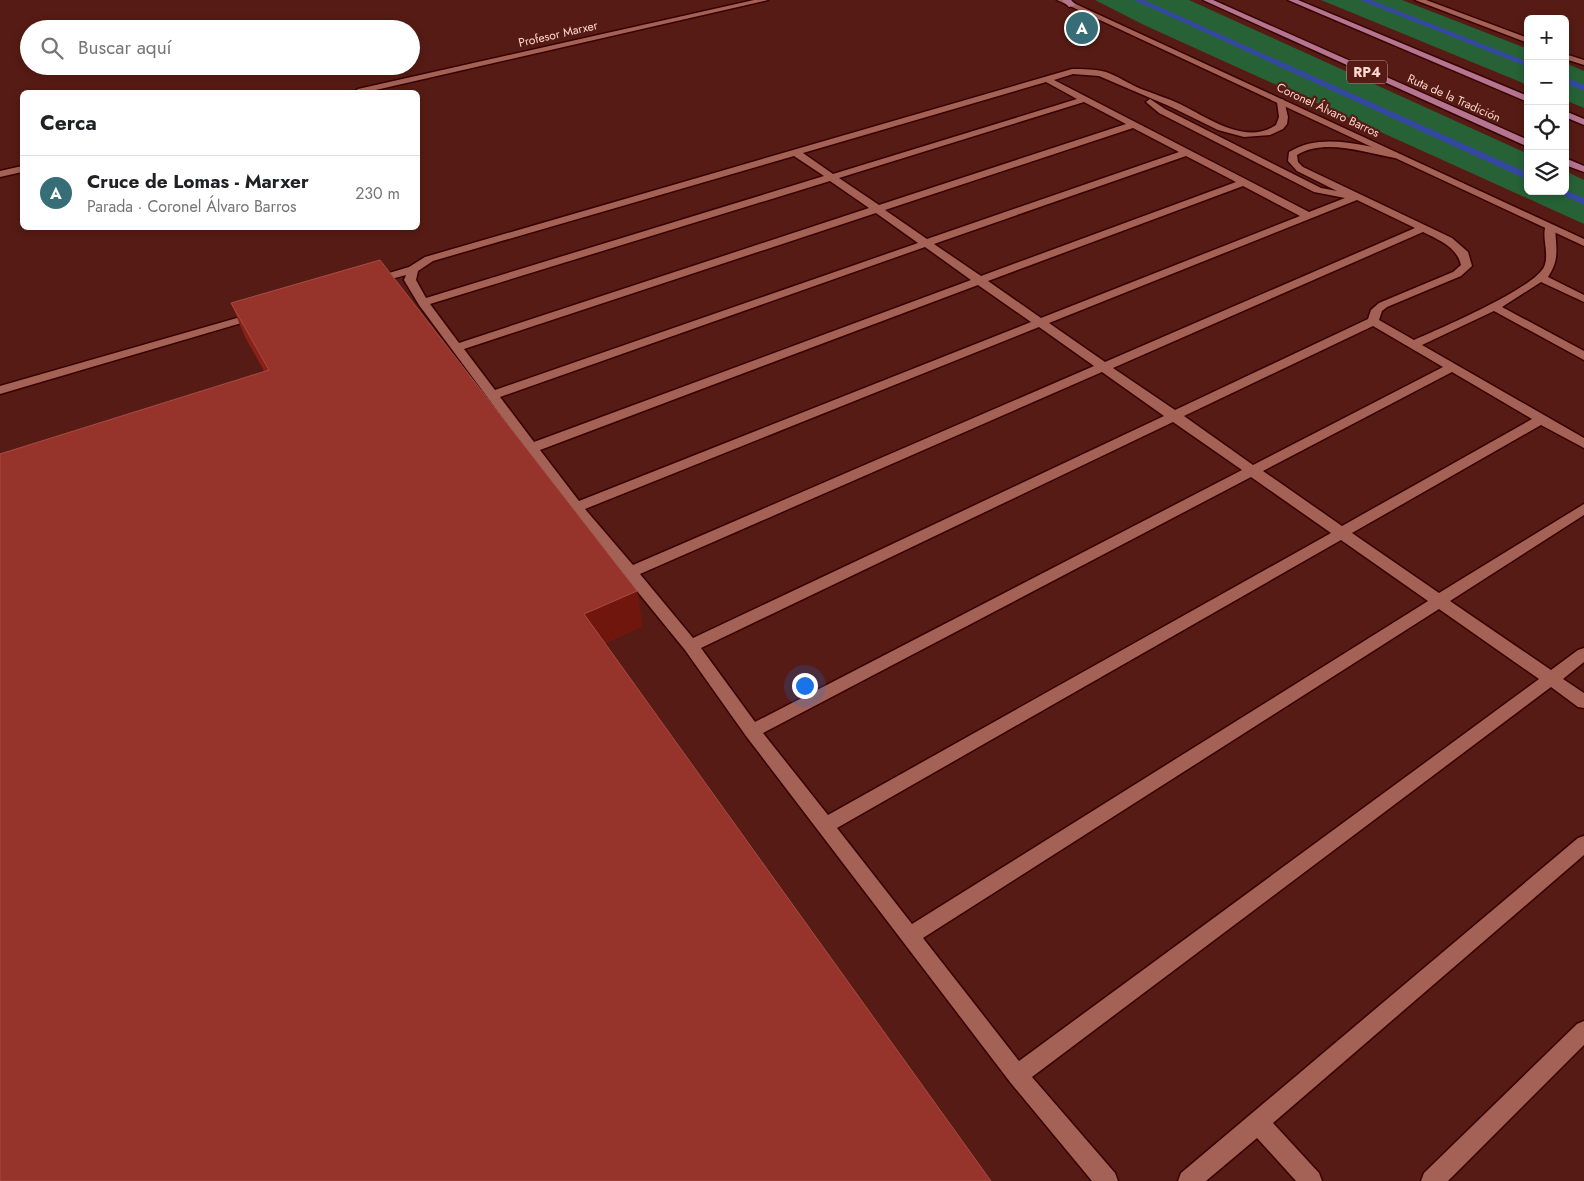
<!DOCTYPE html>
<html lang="es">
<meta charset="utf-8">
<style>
body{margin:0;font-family:Jost,sans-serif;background:#f6f6f6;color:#202124}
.controls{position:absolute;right:15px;top:15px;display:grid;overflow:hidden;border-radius:8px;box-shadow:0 2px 8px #0003}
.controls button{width:45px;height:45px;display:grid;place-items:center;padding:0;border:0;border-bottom:1px solid #e0e0e0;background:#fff;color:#202124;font:25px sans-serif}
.you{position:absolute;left:804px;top:685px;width:18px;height:18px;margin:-12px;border:4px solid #fff;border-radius:50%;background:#1a73e8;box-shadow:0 0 0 8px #1a73e833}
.badge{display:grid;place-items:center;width:32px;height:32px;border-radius:50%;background:#376d77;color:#fff;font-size:16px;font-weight:700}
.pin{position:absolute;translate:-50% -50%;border:2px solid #fff;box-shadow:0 1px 5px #0006}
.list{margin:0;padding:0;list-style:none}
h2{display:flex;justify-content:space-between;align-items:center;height:65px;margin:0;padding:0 20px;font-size:21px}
h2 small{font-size:16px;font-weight:400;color:#757577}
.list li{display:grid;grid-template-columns:32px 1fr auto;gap:15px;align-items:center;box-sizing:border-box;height:75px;padding:0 20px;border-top:1px solid #e0e0e0}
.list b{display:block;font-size:19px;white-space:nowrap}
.list p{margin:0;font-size:16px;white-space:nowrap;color:#757577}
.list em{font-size:16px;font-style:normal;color:#757577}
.icon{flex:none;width:28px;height:28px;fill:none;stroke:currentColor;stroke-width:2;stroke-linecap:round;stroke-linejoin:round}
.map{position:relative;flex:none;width:1584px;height:1181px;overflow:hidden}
.search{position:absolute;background:#fff;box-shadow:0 2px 8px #0003;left:20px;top:20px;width:400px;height:55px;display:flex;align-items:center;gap:12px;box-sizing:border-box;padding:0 18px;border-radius:28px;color:#757577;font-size:19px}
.panel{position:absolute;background:#fff;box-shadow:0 2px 8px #0003;left:20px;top:90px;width:400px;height:140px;border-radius:8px}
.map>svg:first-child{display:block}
.green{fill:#266236}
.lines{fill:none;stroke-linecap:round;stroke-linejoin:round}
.stream{fill:#3448a1;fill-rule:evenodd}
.lane-casing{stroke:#390000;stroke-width:3}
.secondary-casing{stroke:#390000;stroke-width:3}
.primary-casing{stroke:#390000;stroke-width:3}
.lane{fill:#a46156;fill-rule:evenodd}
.secondary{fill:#a46156;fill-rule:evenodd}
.primary{fill:#b47591;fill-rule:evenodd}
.wall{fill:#8a2016}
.shaded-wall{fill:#70160d}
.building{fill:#96332a;stroke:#a64d44}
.labels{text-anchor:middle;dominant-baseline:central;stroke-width:4.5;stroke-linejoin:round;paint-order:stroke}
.far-street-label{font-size:12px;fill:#fed7d0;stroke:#561b14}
.shield{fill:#561b14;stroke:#cc9f98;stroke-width:1}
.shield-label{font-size:14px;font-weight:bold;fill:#fed7d0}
</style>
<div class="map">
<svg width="1584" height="1181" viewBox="0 0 1584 1181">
<rect width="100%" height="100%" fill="#561b14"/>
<g class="green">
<path d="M1095,0h94l339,154v37h37v-20l19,9v44l-440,-199z"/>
<path d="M1321,0h81l126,49v36z"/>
<path d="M1565,63l19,8v37l-19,-8z"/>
</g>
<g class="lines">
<g class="stream">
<path d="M1134,0h10l384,173v7z"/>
<path d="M1360,0h11l157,62v5z"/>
<path d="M1565,77l19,8v6l-19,-8z"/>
<path d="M1565,190l19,8v7l-30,-14z"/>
</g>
<defs>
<g id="lane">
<path d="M1072,69c12,0 23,0 34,3 12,4 23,12 35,17 13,5 26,9 39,15 27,13 65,42 96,21l3,-8 -2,-15 4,-3 3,1 4,17 -1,7 -4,5 -13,6 -26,2 -26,-7 -49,-24 -70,-30 -26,-2 -19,6 255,132 36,-14 -31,-6 -155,-79 -13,-11 4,-3 15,10 156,79 16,3 -40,-20 -9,-10 1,-9c31,-20 76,-7 109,1v4l-3,1c-30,-5 -70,-20 -98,-3l1,7 5,5 149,71 16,14 4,14 -11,10 -74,31 -5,4 -3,9 35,20c25,-11 119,-51 130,-73 6,-13 -3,-30 2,-42h8l1,2c1,21 5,32 -7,50l36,18v7l-43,-20 -39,25 82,44v9l-90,-49 -72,34 162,93v10l-43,-23 -189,108 87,60 145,-89v11l-134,86 101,69 27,-20 6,-2v14l-21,17 21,14v15l-6,-1 -27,-20 -519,390 83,96 3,8h-26l-82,-99 -264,-346 -61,-86 -114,-140 -152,-205 -15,-25 2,-5 -33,9 -6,-3 2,-2 40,-12 16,-10zM1046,82l31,17 -244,75 -30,-21zM1084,102l42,22 -247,81 -40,-27zM1133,128l46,24 -252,87 -42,-29zM794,156l30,20 -398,122 -10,-18 2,-9 15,-10zM1186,156l50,26 -255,94 -47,-32zM830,181l39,27 -410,135 -29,-39zM1243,186l57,30 -259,102 -53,-37zM1357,200l58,28 -310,134 -56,-39zM876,213l42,30 -423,147 -31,-41zM1423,232c16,8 34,15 38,33l-8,7 -74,31 -8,7 -3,9 -193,91 -62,-42zM925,247l46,33 -437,162 -34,-45zM978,285l53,37 -452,179 -39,-51zM1373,326l70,41 -190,98 -69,-49zM1039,327l55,39 -461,199 -48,-56zM1102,372l62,44 -471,222 -53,-64zM1452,372l80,47 -190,107 -79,-55zM1173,422l69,48 -487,252 -54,-74zM1251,477l80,56 -503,282 -65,-82zM1341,540l87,61 -516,323 -75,-96zM1439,609l100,70 -520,382 -96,-123z"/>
<path d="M258,312l6,3 -2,2 -262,77v-8z"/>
<path d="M1584,836v19l-311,268 46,50 3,8h-26l-39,-43 -51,43h-28l3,-8 397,-335z"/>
<path d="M1584,1021v24l-136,136h-27l3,-8 153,-149z"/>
</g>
<g id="secondary">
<path d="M754,0h14l-401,92h-13l4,-3z"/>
<path d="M1057,0h10l517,239v7z"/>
<path d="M1415,0h11l102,38v5z"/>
<path d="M1565,54l19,6v5l-19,-6z"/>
<path d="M22,166v6l-22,5v-6z"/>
</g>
<g id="primary">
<path d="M1062,0h9l5,5 -7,2z"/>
<path d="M1203,0h10l315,140v7z"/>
<path d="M1288,0h10l230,96v6z"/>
<path d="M1565,111l19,8v6l-19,-8z"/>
<path d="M1565,158l19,8v6l-19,-7z"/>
</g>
</defs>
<use href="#lane" class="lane-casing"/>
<use href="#secondary" class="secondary-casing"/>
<use href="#primary" class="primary-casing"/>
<use href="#lane" class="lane"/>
<use href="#secondary" class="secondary"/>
<use href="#primary" class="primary"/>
</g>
<path class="wall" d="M231,303l406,288 5,35 -37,17 -341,-272 -19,-34z"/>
<path class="shaded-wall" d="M637,591l5,35 -51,23 -7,-35z"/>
<path class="building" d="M380,260l257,331 -53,23 407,567h-991v-727l269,-84 -38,-67z"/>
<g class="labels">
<g class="far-street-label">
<text transform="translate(558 34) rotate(-13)">Profesor Marxer</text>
<text transform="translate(1454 98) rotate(24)">Ruta de la Tradición</text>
<text transform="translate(1328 110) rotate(25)">Coronel Álvaro Barros</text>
</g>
<rect class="shield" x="1347" y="60.5" width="40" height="23" rx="4"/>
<g class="shield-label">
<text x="1367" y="72">RP4</text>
</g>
</g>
</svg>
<div class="controls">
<button>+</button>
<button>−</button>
<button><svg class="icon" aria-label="locate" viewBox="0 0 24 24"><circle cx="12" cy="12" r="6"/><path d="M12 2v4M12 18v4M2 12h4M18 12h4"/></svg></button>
<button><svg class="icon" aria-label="layers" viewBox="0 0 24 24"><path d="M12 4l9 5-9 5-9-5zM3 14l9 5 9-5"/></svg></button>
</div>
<div class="you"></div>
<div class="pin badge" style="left:1082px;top:28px">A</div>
<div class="search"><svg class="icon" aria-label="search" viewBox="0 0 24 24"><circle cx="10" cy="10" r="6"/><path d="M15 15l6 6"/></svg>Buscar aquí</div>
<section class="panel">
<h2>Cerca<small></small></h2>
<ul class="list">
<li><span class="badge">A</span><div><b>Cruce de Lomas - Marxer</b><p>Parada · Coronel Álvaro Barros</p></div><em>230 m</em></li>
</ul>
</section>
</div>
